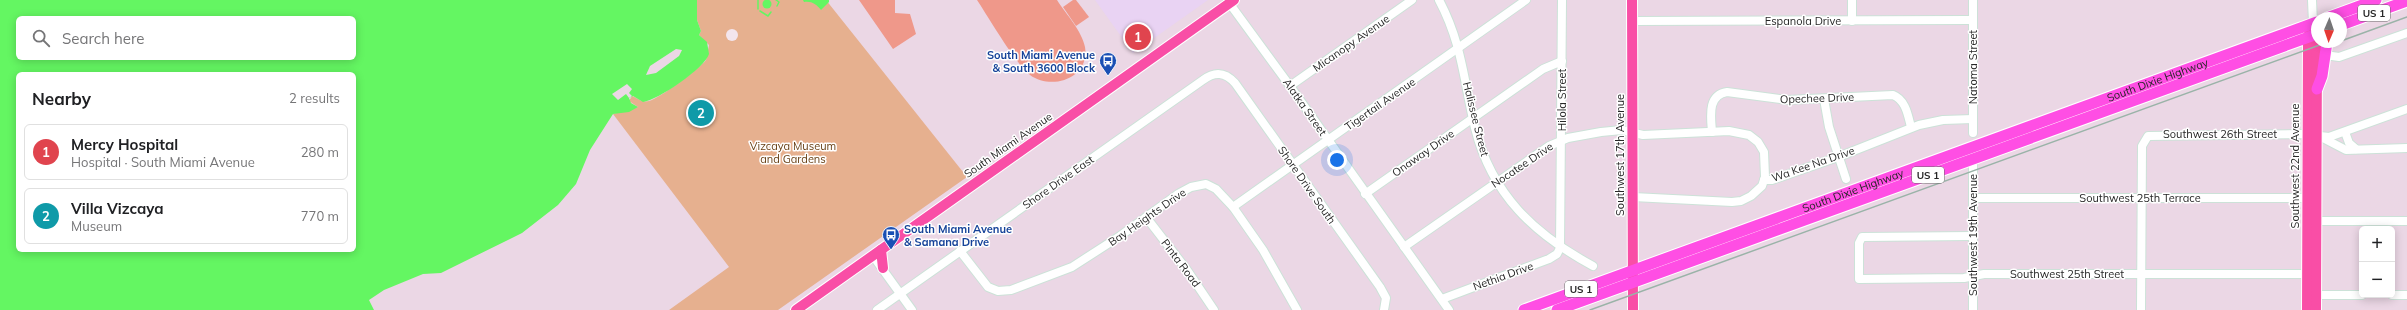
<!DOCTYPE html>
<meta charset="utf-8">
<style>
body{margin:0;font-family:Mulish,sans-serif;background:#f2f2f2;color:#202124}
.controls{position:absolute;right:12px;bottom:12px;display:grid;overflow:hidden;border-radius:6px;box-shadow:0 2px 10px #0003}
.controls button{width:36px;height:36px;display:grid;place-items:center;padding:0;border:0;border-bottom:1px solid #e0e0e0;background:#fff;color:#202124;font:20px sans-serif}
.compass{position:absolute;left:2311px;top:12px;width:36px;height:36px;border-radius:50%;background:#fff;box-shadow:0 2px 10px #0003;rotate:182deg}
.you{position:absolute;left:1337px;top:160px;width:14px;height:14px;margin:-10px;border:3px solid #fff;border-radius:50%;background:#1a73e8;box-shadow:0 0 0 6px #1a73e833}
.badge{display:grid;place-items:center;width:26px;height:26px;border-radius:50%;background:#7c3aed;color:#fff;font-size:13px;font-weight:700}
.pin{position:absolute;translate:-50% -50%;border:2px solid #fff;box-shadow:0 1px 4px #0006}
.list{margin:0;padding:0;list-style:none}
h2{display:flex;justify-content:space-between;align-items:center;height:52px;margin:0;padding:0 16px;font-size:17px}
h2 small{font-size:13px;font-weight:400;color:#757577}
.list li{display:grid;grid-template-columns:26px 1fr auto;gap:12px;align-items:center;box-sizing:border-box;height:56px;margin:0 8px 8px;padding:0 8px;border:1px solid #e0e0e0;border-radius:6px}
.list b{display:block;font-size:15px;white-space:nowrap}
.list p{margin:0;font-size:13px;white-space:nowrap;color:#757577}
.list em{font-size:13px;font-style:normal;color:#757577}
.icon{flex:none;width:22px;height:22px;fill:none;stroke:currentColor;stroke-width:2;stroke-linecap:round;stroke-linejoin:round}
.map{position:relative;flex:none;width:2407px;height:310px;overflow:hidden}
.search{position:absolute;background:#fff;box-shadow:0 2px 10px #0003;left:16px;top:16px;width:340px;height:44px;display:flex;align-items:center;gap:10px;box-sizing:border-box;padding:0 14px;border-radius:6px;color:#757577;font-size:15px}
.panel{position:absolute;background:#fff;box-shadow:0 2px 10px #0003;left:16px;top:72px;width:340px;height:180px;border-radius:6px}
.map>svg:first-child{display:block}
.medical{fill:#e9d3f3}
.green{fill:#e6b08f}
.pitch{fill:#ef988a}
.plaza{fill:#f3e5ee}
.water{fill:#64f662;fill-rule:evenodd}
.pier{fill:#ebd7e5}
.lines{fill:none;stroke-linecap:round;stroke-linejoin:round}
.stream{stroke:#64f662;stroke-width:1.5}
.minor-casing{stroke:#cce2d8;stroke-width:10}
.major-casing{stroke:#fff;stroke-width:12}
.highway-casing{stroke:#fff;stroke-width:13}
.minor{stroke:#fff;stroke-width:8}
.major{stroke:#f94ea6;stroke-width:10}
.highway{stroke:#ff4ee4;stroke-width:11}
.rail{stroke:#9ab3a8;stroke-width:1.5}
.labels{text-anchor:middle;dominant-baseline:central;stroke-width:3;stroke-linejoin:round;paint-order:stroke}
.shield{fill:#fff;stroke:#686868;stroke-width:1}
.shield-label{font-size:10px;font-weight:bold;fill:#272727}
.street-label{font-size:11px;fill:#272727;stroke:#fff}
.transit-label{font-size:11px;font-weight:bold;fill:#164399;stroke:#fff;text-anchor:end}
.park-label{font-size:11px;fill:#673f14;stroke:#fff}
</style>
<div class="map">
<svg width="2407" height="310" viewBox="0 0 2407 310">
<rect width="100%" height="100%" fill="#ebd7e5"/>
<path class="medical" d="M1095,0h113l-75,53z"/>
<path class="green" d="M697,0h129l141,177 -189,133h-109l60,-43 -116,-153 25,-7 -9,-6 3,-5c6,2 9,7 17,5 11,-3 50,-32 57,-41l3,-15 -10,-10 2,-4 -4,-11z"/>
<g class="pitch">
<path d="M859,0h36v13l15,1 6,20 -23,15z"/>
<path d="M977,0h80c9,14 25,31 28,47 5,31 -33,44 -55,28 -15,-12 -41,-57 -53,-75z"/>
<path d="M1073,0h3l13,17 -13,9 -13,-19z"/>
</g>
<circle class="plaza" cx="732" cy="35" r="6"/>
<g class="water">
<circle cx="767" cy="4" r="4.5"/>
<path d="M0,0h697v20l4,11 -2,4 8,7 2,12c-4,14 -51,46 -66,48l-10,-6 -4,2 2,5 7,4 -9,5 -16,2 -23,36 -14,34 -18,21 -36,28 -81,40 -18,1 -39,16 -15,10 5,10h-374zM18,18h336v40h-336zM18,74h336v176h-336z"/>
<path d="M803,0h26v2l-8,8c-5,-6 -9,-9 -17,-8z"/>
</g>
<g class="pier">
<path d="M676,49l6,1 -3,6 -23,17 -10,2 4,-9z"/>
<path d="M627,84l5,5 -3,4 3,3 -3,2 -3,-4 -8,6 -6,-6z"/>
</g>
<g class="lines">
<g class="stream">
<path d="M758,0v9"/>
<path d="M776,0l3,2 -2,4"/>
<path d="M760,11l8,5 3,-4"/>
</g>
<defs>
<g id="minor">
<path d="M1227,0l63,86 159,224"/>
<path d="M1439,0c23,43 25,82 36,128 17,67 59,106 118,138"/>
<path d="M1973,0v133"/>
<path d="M2312,0l1,23"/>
<path d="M1632,21l341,-1"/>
<path d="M1852,21v-21"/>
<path d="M2325,55l14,2 68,-24"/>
<path d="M1290,86l122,-86"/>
<path d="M1824,99l5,28 17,52"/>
<path d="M1712,132c-1,-15 -5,-37 15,-40l60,8 106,-5c13,5 15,21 18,32"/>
<path d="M2345,132l4,11 7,6"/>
<path d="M2321,137l25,13 61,-2"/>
<path d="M1764,180h8l66,-23 81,-32 24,-5 30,-1"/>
<path d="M1365,194l178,-125 19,-8"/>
<path d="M1973,198h334"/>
<path d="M1233,207l293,-207"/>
<path d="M1146,217l41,53 27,40"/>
<path d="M2312,221h95"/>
<path d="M1973,236l-111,1 -3,6v36l105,-1 20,-4h329"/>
<path d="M1404,247l145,-101 19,-8 33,-6 21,-2 21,5 86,-4 20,4 9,7 6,10 1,25 -3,9 -11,10 -10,5 -9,1 -99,-5"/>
<path d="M960,251l28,36 10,4 13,-1 61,-23 48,-31 58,-42 13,-7 15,-3 10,5 17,18 30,43 34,60"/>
<path d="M873,256l39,54"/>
<path d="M2317,295h45"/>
<path d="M2392,295h15"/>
<path d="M1442,299l107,-40 8,-5 3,-6 2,-248"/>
<path d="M877,310l326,-230c12,-9 22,-8 32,3l145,204 6,11 -2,12"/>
<path d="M1973,310v-151"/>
<path d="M2141,310l1,-164 6,-10 154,-2 27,3 78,-28"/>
</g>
<g id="major">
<path d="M1632,0l1,310"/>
<path d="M881,250l2,18"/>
<path d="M796,310l438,-310"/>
<path d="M2307,310l1,-273 2,-6"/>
<path d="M2316,310l1,-268"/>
</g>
<g id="highway">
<path d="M2327,18l49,-18"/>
<path d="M2341,25l66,-24"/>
<path d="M2317,89l5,-13 5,-34"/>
<path id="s1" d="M1524,310l793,-288"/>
<path d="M1557,310l760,-276"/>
</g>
</defs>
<use href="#minor" class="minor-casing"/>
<use href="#major" class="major-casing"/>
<use href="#highway" class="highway-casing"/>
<use href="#minor" class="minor"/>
<use href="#major" class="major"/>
<use href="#highway" class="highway"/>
<g class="rail">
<path d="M2341,41l66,-24"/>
<path d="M2324,47l14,-5"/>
<path d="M1590,310l738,-268"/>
</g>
</g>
<defs>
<symbol id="bus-pin" viewBox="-11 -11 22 30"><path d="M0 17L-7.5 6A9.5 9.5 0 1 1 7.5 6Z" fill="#1a4fb4" stroke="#fff"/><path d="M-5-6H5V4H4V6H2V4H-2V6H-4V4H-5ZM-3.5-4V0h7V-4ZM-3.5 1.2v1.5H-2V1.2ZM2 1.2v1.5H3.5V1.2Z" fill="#fff"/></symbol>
</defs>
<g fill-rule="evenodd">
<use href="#bus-pin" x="1098" y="51" width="20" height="27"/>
<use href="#bus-pin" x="881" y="225" width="20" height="27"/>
</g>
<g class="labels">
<g class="shield">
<rect x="2358" y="5" width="32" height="16" rx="3"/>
<rect x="1912" y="167" width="32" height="16" rx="3"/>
<rect x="1565" y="281" width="32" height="16" rx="3"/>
</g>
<g class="shield-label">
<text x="2374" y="13">US 1</text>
<text x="1928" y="175">US 1</text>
<text x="1581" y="289">US 1</text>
</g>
<g class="street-label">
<text x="1803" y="21">Espanola Drive</text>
<text transform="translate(1351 43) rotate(-35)">Micanopy Avenue</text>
<text transform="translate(1973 67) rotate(-90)">Natoma Street</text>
<text stroke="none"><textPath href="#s1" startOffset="674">South Dixie Highway</textPath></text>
<text transform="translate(1817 98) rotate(-2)">Opechee Drive</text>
<text transform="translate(1562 100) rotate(-90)">Hilola Street</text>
<text transform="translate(1380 104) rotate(-35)">Tigertail Avenue</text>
<text transform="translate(1305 107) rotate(55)">Alatka Street</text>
<text transform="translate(1476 119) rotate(76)">Halissee Street</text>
<text x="2220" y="134">Southwest 26th Street</text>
<text transform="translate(1008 145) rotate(-35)">South Miami Avenue</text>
<text transform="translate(1423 153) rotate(-35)">Onaway Drive</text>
<text transform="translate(1620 155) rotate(-90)">Southwest 17th Avenue</text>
<text transform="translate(1813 164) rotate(-19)">Wa Kee Na Drive</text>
<text transform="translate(1522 165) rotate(-34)">Nocatee Drive</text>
<text transform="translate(2295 166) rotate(-90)">Southwest 22nd Avenue</text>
<text transform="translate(1058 182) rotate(-35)">Shore Drive East</text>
<text transform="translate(1307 185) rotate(55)">Shore Drive South</text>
<text stroke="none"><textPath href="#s1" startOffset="350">South Dixie Highway</textPath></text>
<text x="2140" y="198">Southwest 25th Terrace</text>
<text transform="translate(1147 217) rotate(-35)">Bay Heights Drive</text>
<text transform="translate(1973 235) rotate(-90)">Southwest 19th Avenue</text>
<text transform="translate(1181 263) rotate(53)">Pinta Road</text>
<text x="2067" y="274">Southwest 25th Street</text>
<text transform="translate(1503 276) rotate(-20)">Nethia Drive</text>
</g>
<g class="transit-label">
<text x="1095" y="55">South Miami Avenue<tspan x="1095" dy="13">&amp; South 3600 Block</tspan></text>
<text x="904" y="229" text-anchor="start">South Miami Avenue<tspan x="904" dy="13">&amp; Samana Drive</tspan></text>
</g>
<g class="park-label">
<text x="793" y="146">Vizcaya Museum<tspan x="793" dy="13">and Gardens</tspan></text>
</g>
</g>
</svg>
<div class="controls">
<button>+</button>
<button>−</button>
</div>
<svg class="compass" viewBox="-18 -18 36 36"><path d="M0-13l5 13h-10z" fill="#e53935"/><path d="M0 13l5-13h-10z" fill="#757577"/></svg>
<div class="you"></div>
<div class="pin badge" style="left:1138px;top:37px;background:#e0444e">1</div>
<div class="pin badge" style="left:701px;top:113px;background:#0f9aa8">2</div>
<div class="search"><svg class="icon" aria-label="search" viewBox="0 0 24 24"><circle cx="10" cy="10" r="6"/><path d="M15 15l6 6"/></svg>Search here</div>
<section class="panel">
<h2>Nearby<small>2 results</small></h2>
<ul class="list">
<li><span class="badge" style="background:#e0444e">1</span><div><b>Mercy Hospital</b><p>Hospital · South Miami Avenue</p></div><em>280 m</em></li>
<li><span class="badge" style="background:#0f9aa8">2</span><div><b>Villa Vizcaya</b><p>Museum</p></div><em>770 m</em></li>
</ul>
</section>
</div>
